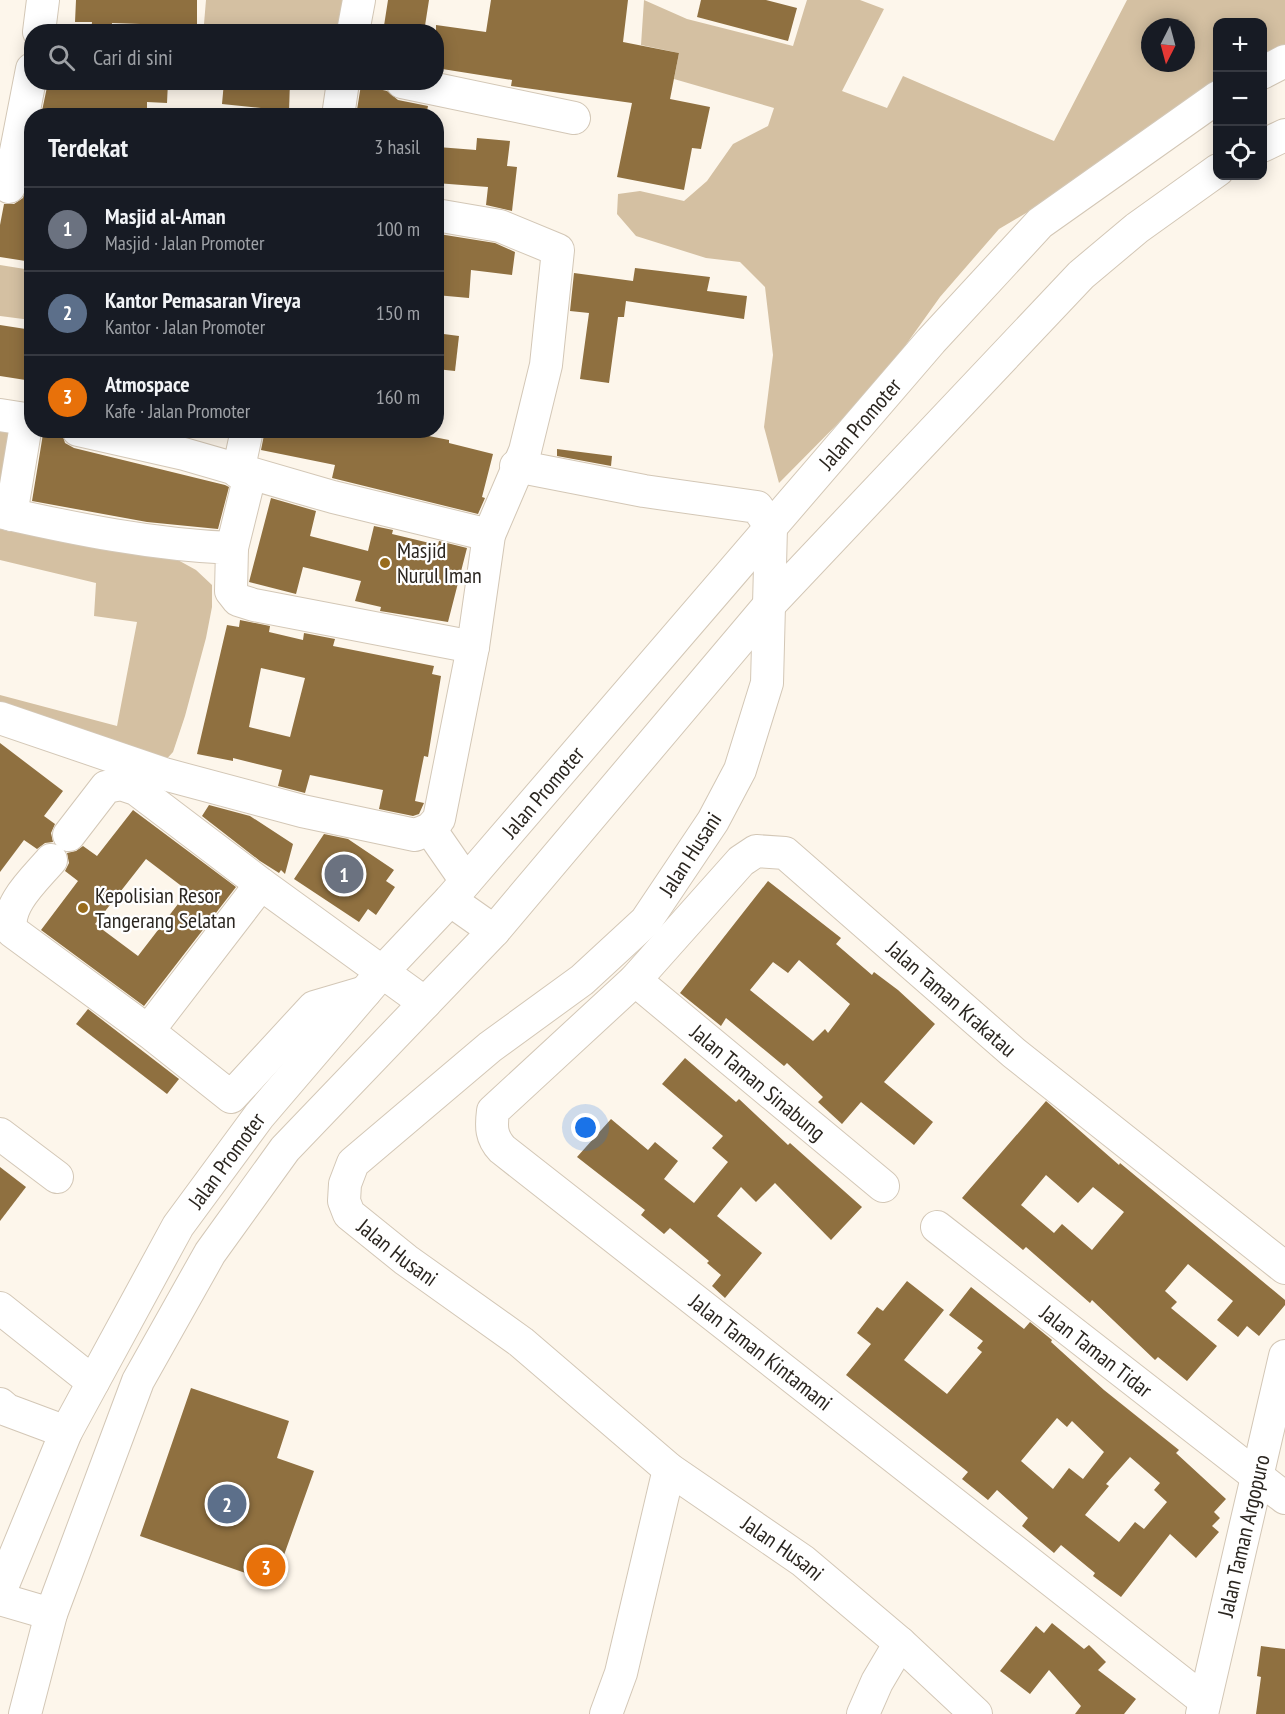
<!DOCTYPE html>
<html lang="id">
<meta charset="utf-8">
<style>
body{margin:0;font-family:"PT Sans Narrow",sans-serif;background:#20242c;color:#f1f3f6}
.controls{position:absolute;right:18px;top:18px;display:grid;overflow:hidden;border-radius:12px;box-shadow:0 3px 15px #0003}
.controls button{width:54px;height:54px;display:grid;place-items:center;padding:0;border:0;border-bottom:2px solid #363941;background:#171b24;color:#f1f3f6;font:30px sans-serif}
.compass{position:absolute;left:1141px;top:18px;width:54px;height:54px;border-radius:50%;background:#171b24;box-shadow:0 3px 15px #0003;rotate:186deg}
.you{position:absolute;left:586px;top:1128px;width:21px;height:21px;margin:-15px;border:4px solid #fff;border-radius:50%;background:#1a73e8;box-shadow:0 0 0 9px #1a73e833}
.badge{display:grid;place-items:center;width:39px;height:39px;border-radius:50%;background:#d93025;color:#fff;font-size:20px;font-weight:700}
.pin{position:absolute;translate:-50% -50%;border:3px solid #fff;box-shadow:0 2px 6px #0006}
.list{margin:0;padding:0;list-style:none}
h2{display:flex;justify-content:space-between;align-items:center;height:78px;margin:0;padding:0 24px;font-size:26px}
h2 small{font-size:20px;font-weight:400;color:#9ea1a6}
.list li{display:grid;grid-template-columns:39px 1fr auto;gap:18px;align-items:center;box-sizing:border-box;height:84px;padding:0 24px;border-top:2px solid #363941}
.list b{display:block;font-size:22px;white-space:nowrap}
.list p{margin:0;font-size:20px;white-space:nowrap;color:#9ea1a6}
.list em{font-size:20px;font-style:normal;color:#9ea1a6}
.icon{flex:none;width:33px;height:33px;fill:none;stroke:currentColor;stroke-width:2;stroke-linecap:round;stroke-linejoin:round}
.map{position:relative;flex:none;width:1285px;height:1714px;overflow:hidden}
.search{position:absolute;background:#171b24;box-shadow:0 3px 15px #0003;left:24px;top:24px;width:420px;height:66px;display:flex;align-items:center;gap:15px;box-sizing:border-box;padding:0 21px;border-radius:24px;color:#9ea1a6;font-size:22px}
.panel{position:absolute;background:#171b24;box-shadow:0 3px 15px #0003;left:24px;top:108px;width:420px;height:330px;border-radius:24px}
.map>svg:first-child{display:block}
.green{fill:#d4c0a2;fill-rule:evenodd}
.building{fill:#8f7040;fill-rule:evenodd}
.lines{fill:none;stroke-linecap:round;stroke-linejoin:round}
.minor-casing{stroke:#d3c7b6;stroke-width:34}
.minor{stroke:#fff;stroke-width:32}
.poi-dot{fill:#996c1b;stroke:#fff;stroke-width:2}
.labels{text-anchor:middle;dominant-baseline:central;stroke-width:4.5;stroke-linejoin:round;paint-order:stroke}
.street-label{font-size:22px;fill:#2b2620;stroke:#fff}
.poi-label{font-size:22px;fill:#2b2620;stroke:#fff;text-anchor:start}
</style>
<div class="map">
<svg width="1285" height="1714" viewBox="0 0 1285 1714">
<rect width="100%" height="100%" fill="#fdf6eb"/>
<g class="green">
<path d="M206,0h148l-5,31 -143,1 -2,-8z"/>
<path d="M644,0l43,19 106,27 14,-46h53l24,9 -42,82 45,17 16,-32 151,65 73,-141h158v60l-22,13 -1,-51h-44l-1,78 -218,129 -59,68 -60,84 -101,102 -15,-56 9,-72 -8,-68 -25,-25 -34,-4 -70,-22 -19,-22 1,-20 22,-3 44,10 23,-20 26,-37 35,-18 6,-18 -100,-29 5,-26 -38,-8zM1150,27h36v36h-36z"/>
<path d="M0,265l31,5v50l-31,-4z"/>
<path d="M0,420l18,4 -18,80z"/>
<path d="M0,520l167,34 29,16 16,15v22l-6,31 -21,78 -12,36 -10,11 -163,-58v-10l117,31 20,-104 -43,-6 2,-33 -96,-23z"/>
</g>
<g class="building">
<path d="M76,0h121v32h-28v-7l-57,-2 -1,9h-20l1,-10h-17z"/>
<path d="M388,0h41l-5,32h-41z"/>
<path d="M491,0h137l-5,42 56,11 -9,46 40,8 -9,42 -9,-1 -8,42 -67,-13 15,-74 -121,-17 1,-6 -76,-12v-43l50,7z"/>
<path d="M701,0h65l31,8 -9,33 -91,-24z"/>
<path d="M59,82h109l-1,21 -20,-1v14h-61l-44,-5 5,-24 11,1z"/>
<path d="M224,82h66l-1,29 -67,-7z"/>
<path d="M361,85l26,6 11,9 30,6 -2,10h-70z"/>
<path d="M477,138l33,3 -3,25 10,1 -5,44 -26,-6 2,-18 -52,-4 2,-36 38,3z"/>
<path d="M32,166v96l-32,-5v-32l4,-21h10l9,-6z"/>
<path d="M439,234l56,9 20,9 -3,23 -41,-5 -2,28 -33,-3z"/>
<path d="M635,268l75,9 -3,14 40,5 -3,23 -118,-18 -2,16h-6l-9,66 -29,-4 9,-66 -19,-2 4,-38 59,8z"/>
<path d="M0,325l32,5v51l-32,-5z"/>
<path d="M436,333l23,3 -4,35 -19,-2z"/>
<path d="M46,430h15l4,13 9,5 151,37 4,2 -11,42 -71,-7 -115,-21 11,-67z"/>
<path d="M265,430h133l51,10v3l44,11 -11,43 3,1 -7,16 -146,-36 3,-13 -74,-15z"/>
<path d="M557,449l55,7 -1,10 -54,-10z"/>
<path d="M271,498l45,13 -6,25 58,15 6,-25 19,4 -1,4 46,11 1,-4 28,7 -19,74 -68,-11 1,-4 -26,-6 6,-20 -58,-14 -7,27 -47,-12z"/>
<path d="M240,620l30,6 -1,6 34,8 1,-7 31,6 -2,7 101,20 -2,8 9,2 -13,81 -4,-1 -9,45 9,2 -5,11 -6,2 -34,-7 4,-19 -73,-15 -5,18 -27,-7 4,-16 -49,-12v3l-36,-7 30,-129 12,2zM261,668l44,10 -15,59 -41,-10z"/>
<path d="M0,743l63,48 -19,25 11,8 -4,9 2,9 -8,1 -8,6 -13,-9 -24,32z"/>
<path d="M209,805l41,11 43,28 -8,30 -4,-4 -2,3 -19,-12 -58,-45z"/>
<path d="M133,810l103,77 -92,119 -103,-76 37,-49 -13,-10 4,-8 -2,-10 9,-2 7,-5 14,10zM146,859l42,32 -50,65 -43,-32z"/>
<path d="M324,834l24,5 46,31 -8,11 9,6 -19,28 -8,-6 -9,13 -65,-43z"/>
<path d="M768,881l73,57 -5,6 36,31 2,-3 24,18 37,34 -51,58 49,40 -19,23 -53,-43 -19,22 -24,-22 5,-5 -36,-34 -3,3 -58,-48 -5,8 -41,-33zM799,960l51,44 -22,29 -3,-4 -12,12 -63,-51 23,-28 15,11z"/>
<path d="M88,1009l91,70 -12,15 -91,-70z"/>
<path d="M685,1058l51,44 3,-3 49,46 2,-2 72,64 -31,33 -56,-57 -19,19 -15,-15 -24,29 45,37 -37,45 -13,-12 9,-11 -14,-12 2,-2 -39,-33 -6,6 -23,-19 4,-5 -68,-53 34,-38 37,31 7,-8 23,19 -14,18 30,24 34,-41 -16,-14 11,-12 -61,-52z"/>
<path d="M1046,1101l73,64 1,-2 165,137v5l-26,31 -12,-10 -9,11 -21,-17 16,-19 -45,-37 -23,27 12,11 -6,6 46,38 -30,35 -29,-24 -3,3 -63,-60 -2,3 -64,-56 -3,3 -61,-52zM1046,1175l32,28 15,-16 31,25 -32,38 -30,-26 -8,9 -33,-28z"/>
<path d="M0,1167l26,20 -26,34z"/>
<path d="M907,1281l37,29 -40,50 43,34 35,-42 -5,-4 6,-7 -34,-26 22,-28 53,42 6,-7 22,18 -1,2 53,48 75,60 -3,3 50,46 -12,13 6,6 -8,8 7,6 -23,26 -26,-24 -49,63 -28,-21 2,-3 -34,-28 -7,8 -32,-27 6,-8 -31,-28 -9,10 -26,-21 6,-7 -122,-97 25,-31 -14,-11 20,-26 6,4zM1057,1418l10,9 5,-6 32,31 -21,27 -14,-11 -16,21 -32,-28zM1130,1457l30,26 -6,7 13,12 -23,27 -9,-7 -16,20 -34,-27 24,-29 -3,-2z"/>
<path d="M191,1388l98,33 -12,37 37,13 -40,112 -134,-47z"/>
<path d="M1052,1623l32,26 5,-4 17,17 -8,8 38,29 -12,15h-49l6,-8 -32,-36 -19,24 -30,-23 36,-45 8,7z"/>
<path d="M1261,1646l24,3v65h-29l5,-37 -4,-1z"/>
</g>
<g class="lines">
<defs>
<g id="minor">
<path d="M39,32l4,-32"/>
<path d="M353,32l6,-32"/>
<path d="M1262,73l23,-12"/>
<path d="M402,82l172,36"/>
<path d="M338,116l5,-34"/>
<path d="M1262,146l23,-11"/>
<path d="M9,187l23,-118"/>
<path d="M0,415l32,5"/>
<path d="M78,430l106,24 149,43 156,38"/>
<path d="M516,466l128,25 113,16 14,20"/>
<path d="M238,472l9,-42"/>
<path d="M0,512c75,17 154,33 232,36l-1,43 7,9 16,5 219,42"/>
<path d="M11,515l16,-96"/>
<path id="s1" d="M771,527l-4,156 -27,87 -27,51 -67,100 -64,59 -92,67 -137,116 -8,21 -1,17 5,13 57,46 115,82 148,127 134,92 97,82 76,71"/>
<path d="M232,548l18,-73"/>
<path d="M0,718l164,56 138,37 113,24 15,-6 9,-10 34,-172 16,-112 36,-84 21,-86 12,-115 -58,-24 -64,-11"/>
<path d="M430,829l36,52"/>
<path d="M69,835l37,-48 15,-3 15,5 125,95"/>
<path d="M51,860c-15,18 -47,46 -39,71l136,100"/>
<path d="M450,900l44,31"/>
<path id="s2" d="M635,980l248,206"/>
<path d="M365,992l-51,15 -83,90 -83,-66 113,-147 164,119"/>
<path d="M0,1134l57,43"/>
<path id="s3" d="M937,1227l348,271"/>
<path d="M0,1308l93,74"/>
<path d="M0,1404l7,6 59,22"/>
<path id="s4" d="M0,1592l66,-160 112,-206 81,-110 124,-145 67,-71 481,-559 109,-118 178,-126"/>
<path d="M0,1599l51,15"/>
<path id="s5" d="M1204,1700l-702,-551c-11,-12 -11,-22 -9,-38l142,-131 106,-119 15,-10 29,2 229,200 271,215"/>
<path d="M25,1714l26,-100 87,-233 72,-128 75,-104 209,-218 276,-327 311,-329 56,-47 81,-58"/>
<path d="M606,1714l15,-41 48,-204"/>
<path d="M863,1714l14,-32 23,-39"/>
<path id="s6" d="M1202,1714l83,-358"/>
</g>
</defs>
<use href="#minor" class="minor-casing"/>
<use href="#minor" class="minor"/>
</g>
<g class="poi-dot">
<circle cx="385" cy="563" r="6"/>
<circle cx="83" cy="908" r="6"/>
</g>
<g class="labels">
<g class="street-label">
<text stroke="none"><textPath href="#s4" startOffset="1461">Jalan Promoter</textPath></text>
<text stroke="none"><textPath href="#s4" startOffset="975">Jalan Promoter</textPath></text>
<text transform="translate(690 854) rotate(-57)">Jalan Husani</text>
<text stroke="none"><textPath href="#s5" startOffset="1554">Jalan Taman Krakatau</textPath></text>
<text stroke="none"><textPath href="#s2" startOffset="160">Jalan Taman Sinabung</textPath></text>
<text stroke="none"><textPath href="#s4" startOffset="489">Jalan Promoter</textPath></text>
<text stroke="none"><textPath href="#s1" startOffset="921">Jalan Husani</textPath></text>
<text stroke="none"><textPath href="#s3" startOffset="202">Jalan Taman Tidar</textPath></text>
<text transform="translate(761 1352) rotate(38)">Jalan Taman Kintamani</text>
<text stroke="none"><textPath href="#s6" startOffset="183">Jalan Taman Argopuro</textPath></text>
<text stroke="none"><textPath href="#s1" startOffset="1407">Jalan Husani</textPath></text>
</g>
<g class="poi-label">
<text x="397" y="550">Masjid<tspan x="397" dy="25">Nurul Iman</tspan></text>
<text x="95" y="895">Kepolisian Resor<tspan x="95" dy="25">Tangerang Selatan</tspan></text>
</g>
</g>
</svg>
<div class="controls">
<button>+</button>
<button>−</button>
<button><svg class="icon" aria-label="locate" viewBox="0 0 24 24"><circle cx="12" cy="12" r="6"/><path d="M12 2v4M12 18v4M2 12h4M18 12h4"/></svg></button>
</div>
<svg class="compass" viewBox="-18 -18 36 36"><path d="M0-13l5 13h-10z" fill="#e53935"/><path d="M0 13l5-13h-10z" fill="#9ea1a6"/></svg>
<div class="you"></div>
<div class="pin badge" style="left:344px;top:874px;background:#6b7280">1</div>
<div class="pin badge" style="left:227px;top:1504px;background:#5c6f8a">2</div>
<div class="pin badge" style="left:266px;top:1567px;background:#e8710a">3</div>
<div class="search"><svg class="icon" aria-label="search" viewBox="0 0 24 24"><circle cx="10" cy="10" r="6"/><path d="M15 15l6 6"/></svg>Cari di sini</div>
<section class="panel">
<h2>Terdekat<small>3 hasil</small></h2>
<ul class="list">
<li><span class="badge" style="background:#6b7280">1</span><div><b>Masjid al-Aman</b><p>Masjid · Jalan Promoter</p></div><em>100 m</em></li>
<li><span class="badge" style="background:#5c6f8a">2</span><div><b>Kantor Pemasaran Vireya</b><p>Kantor · Jalan Promoter</p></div><em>150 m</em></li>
<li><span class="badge" style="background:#e8710a">3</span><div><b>Atmospace</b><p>Kafe · Jalan Promoter</p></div><em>160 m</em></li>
</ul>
</section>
</div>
